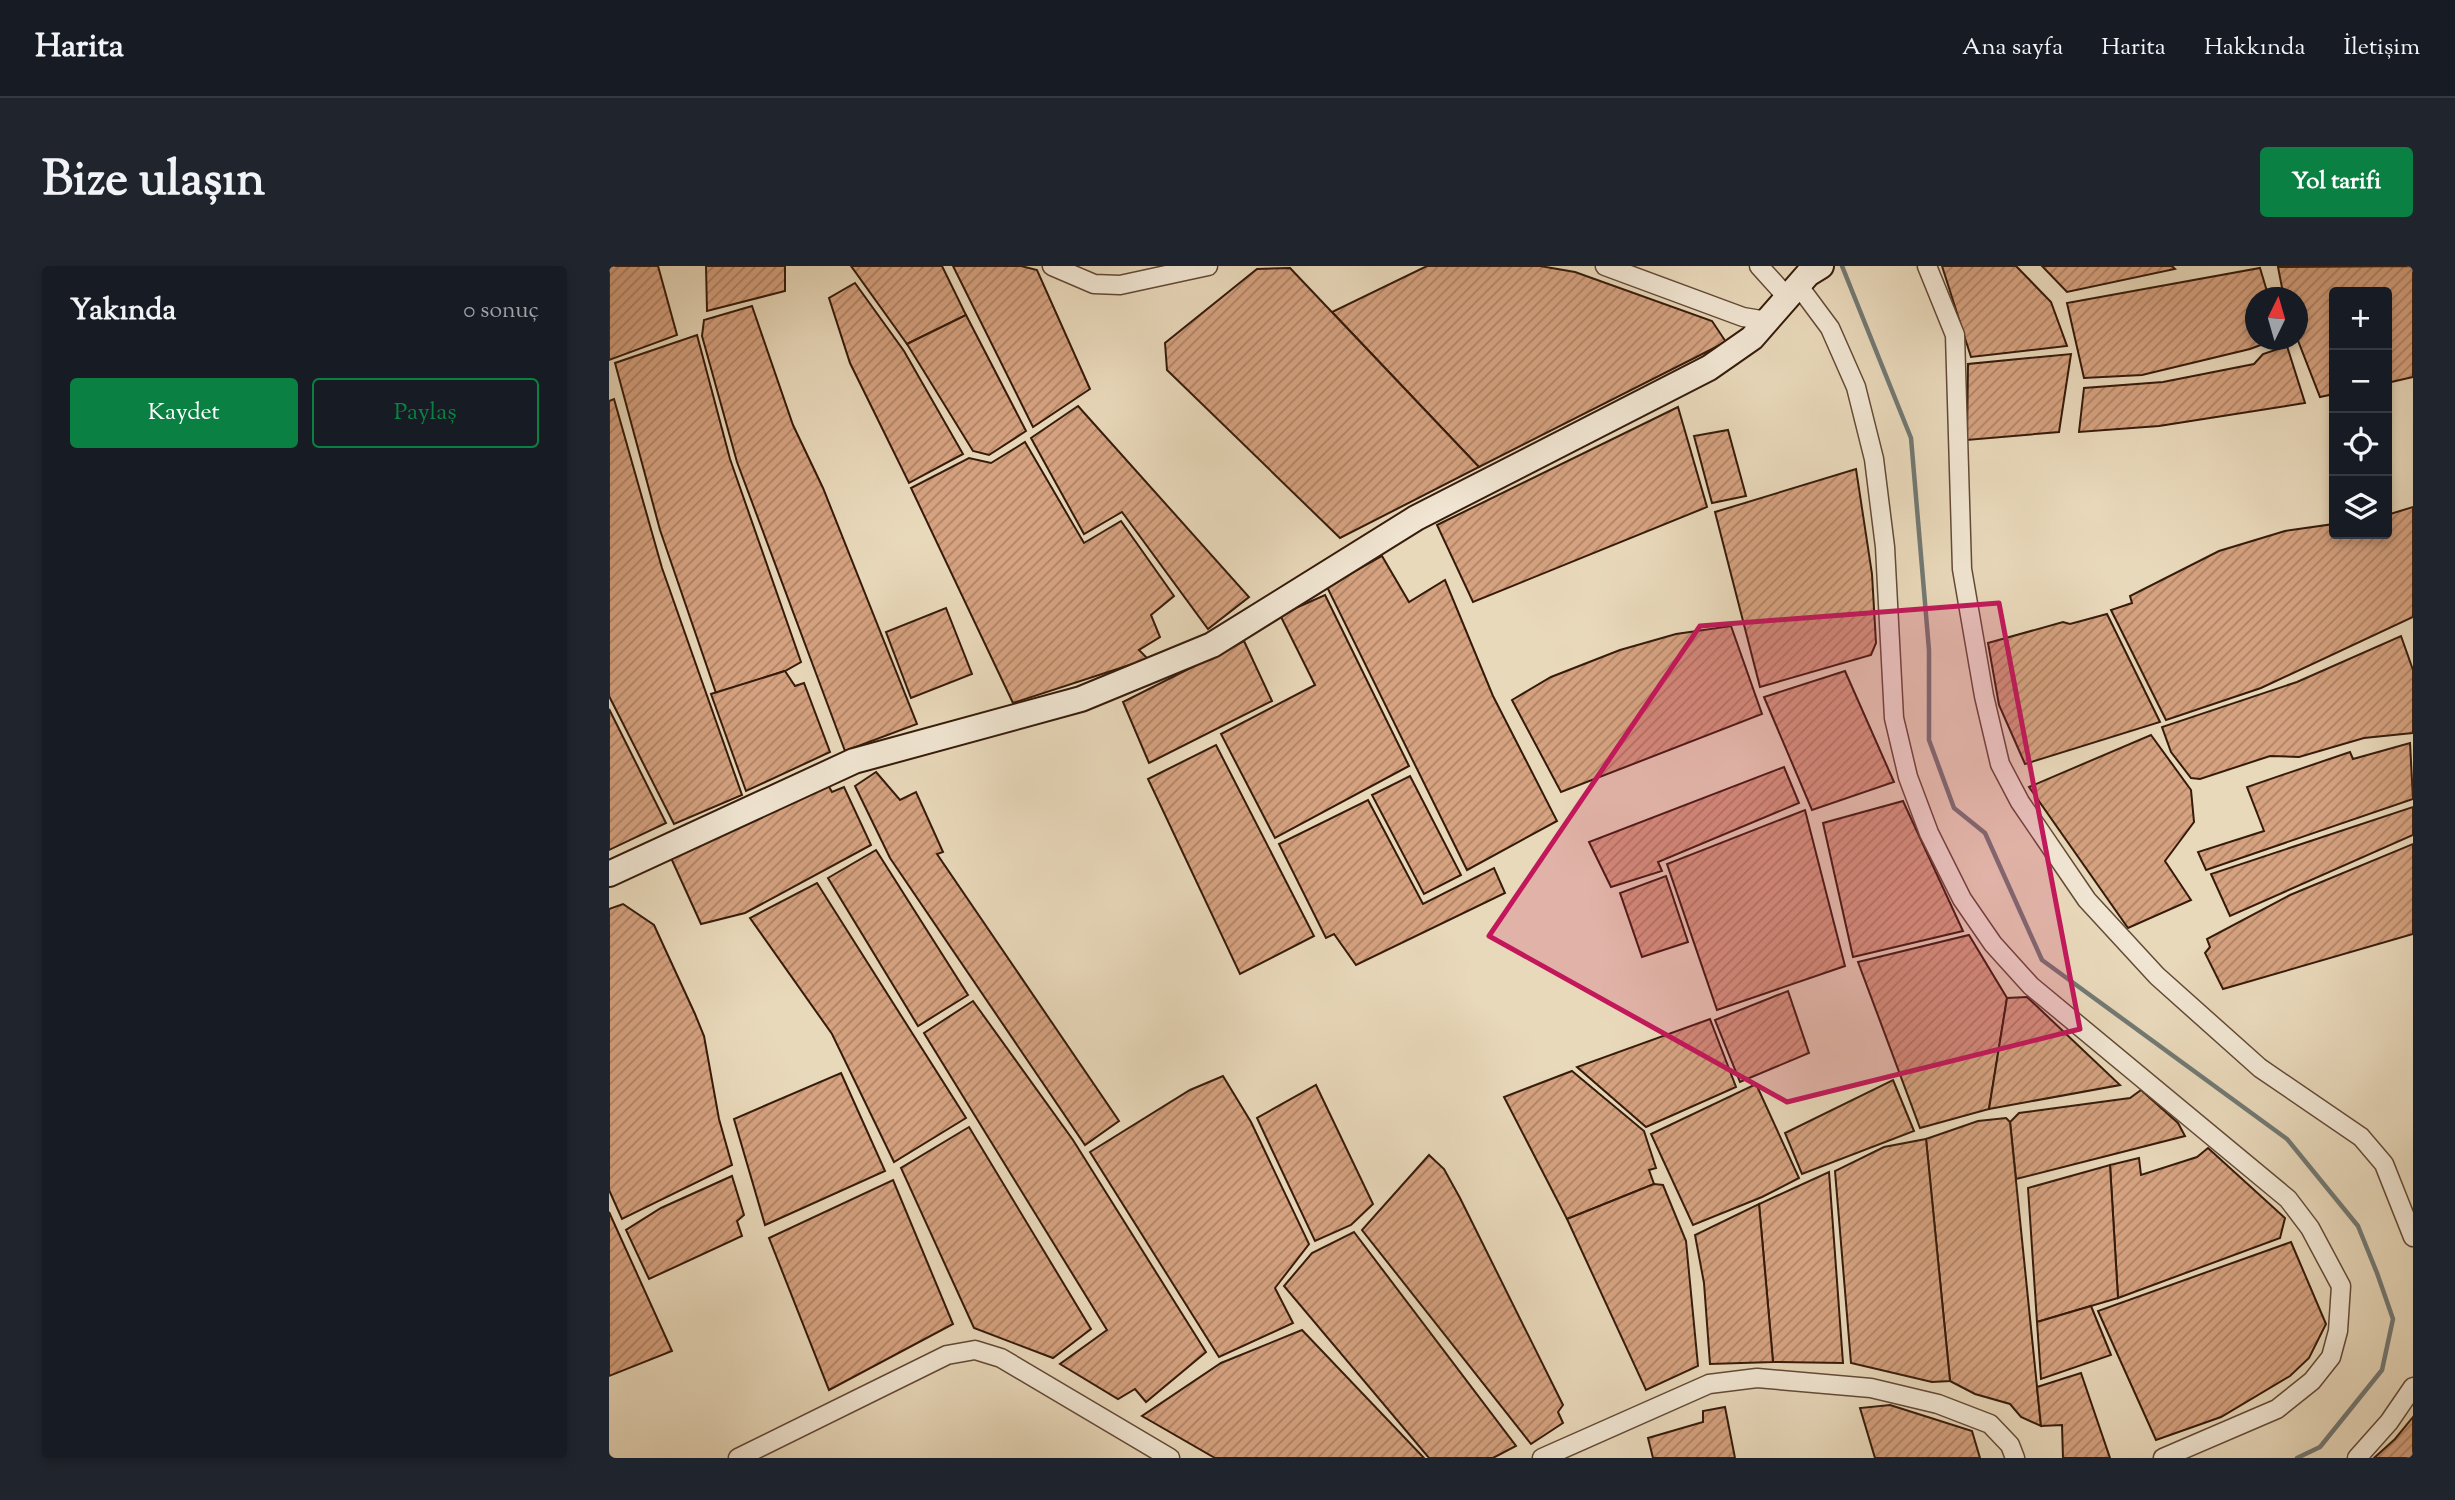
<!DOCTYPE html>
<html lang="tr">
<meta charset="utf-8">
<style>
body{margin:0;font-family:"Sorts Mill Goudy",serif;background:#20242c;color:#f1f3f6}
.controls{position:absolute;right:21px;top:21px;display:grid;overflow:hidden;border-radius:7px;box-shadow:0 4px 10px #0003}
.controls button{width:63px;height:63px;display:grid;place-items:center;padding:0;border:0;border-bottom:2px solid #363941;background:#171b24;color:#f1f3f6;font:35px sans-serif}
.compass{position:absolute;left:1636px;top:21px;width:63px;height:63px;border-radius:50%;background:#171b24;box-shadow:0 4px 10px #0003;rotate:5deg}
.list{margin:0;padding:0;list-style:none}
h2{display:flex;justify-content:space-between;align-items:center;height:91px;margin:0;padding:0 28px;font-size:30px}
h2 small{font-size:23px;font-weight:400;color:#9ea1a6}
.actions{display:flex;gap:14px;padding:21px 28px}
.actions a{flex:1;padding:16px 0;border:2px solid #0b8043;border-radius:7px;text-align:center;font-size:24px;color:#0b8043}
.actions .main{background:#0b8043;color:#fff}
.icon{flex:none;width:38px;height:38px;fill:none;stroke:currentColor;stroke-width:2;stroke-linecap:round;stroke-linejoin:round}
.map{position:relative;flex:none;width:1804px;height:1192px;overflow:hidden;border-radius:7px}
header{display:flex;align-items:center;gap:42px;box-sizing:border-box;height:98px;padding:0 35px;background:#171b24;border-bottom:2px solid #363941}
header strong{font-size:33px}
nav{display:flex;gap:38px;margin-inline-start:auto;font-size:24px}
.intro{display:flex;align-items:center;justify-content:space-between;box-sizing:border-box;height:168px;padding:0 42px}
h1{margin:0;font-size:49px}
.button{padding:18px 32px;border-radius:7px;background:#0b8043;color:#fff;font-size:24px;font-weight:700}
main{display:flex;gap:42px;padding:0 42px}
aside{flex:1;background:#171b24;border-radius:7px;box-shadow:0 4px 10px #0003}
.map>svg:first-child{display:block}
.lines{fill:none;stroke-linecap:round;stroke-linejoin:round}
.stream{stroke:#727973;stroke-width:4.5}
.building{fill:url(#building-hatch);stroke:#361b0b;stroke-width:2}
.street-casing{stroke:#634a37;stroke-width:21}
.secondary-casing{stroke:#361b0b;stroke-width:28}
.street{stroke:#f1e6d3;stroke-width:18}
.secondary{stroke:#f1e6d3;stroke-width:24}
.marked{fill:#c2185b;fill-opacity:0.2;stroke:#c2185b;stroke-width:5;stroke-linejoin:round}
</style>
<header>
<strong>Harita</strong>
<nav><a>Ana sayfa</a><a>Harita</a><a>Hakkında</a><a>İletişim</a></nav>
</header>
<div class="intro"><h1>Bize ulaşın</h1><a class="button">Yol tarifi</a></div>
<main>
<aside>
<h2>Yakında<small>0 sonuç</small></h2>
<ul class="list">
</ul>
<div class="actions"><a class="main">Kaydet</a><a>Paylaş</a></div>
</aside>
<div class="map">
<svg width="1804" height="1192" viewBox="0 0 1804 1192">
<defs>
<pattern id="building-hatch" width="6" height="6" patternUnits="userSpaceOnUse" patternTransform="scale(1.75)"><rect width="6" height="6" fill="#d6a280"/><path d="M-1 1l2-2M0 6l6-6M5 7l2-2" fill="none" stroke="#ae8367"/></pattern>
</defs>
<rect width="100%" height="100%" fill="#e9d9bb"/>
<filter id="stains"><feTurbulence type="fractalNoise" baseFrequency=".00286" numOctaves="4"/><feColorMatrix values="0 0 0 0 .2 0 0 0 0 .09 0 0 0 0 .02 0 0 0 .5 -.17"/></filter>
<radialGradient id="worn" r=".72"><stop offset=".6" stop-color="#630" stop-opacity="0"/><stop offset="1" stop-color="#630" stop-opacity=".3"/></radialGradient>
<g class="lines">
<path class="stream" d="M1233,0l69,172 18,212v90l25,68 31,25 57,127 245,179 71,87 19,47 16,46 -11,51 -62,77 -23,11"/>
</g>
<g class="building">
<path d="M0,0h49l19,69 -68,25z"/>
<path d="M97,0h79v25l-78,20z"/>
<path d="M242,0h91l24,49 -59,29z"/>
<path d="M344,0h68l16,4 53,119 -57,38z"/>
<path d="M818,0h113l35,6 137,49 14,21 -247,125 -147,-155z"/>
<path d="M1333,0h74l35,36 16,44 -96,11z"/>
<path d="M1433,0h130l3,3 -108,23z"/>
<path d="M1804,0v111l-26,6v-91h-53v102l-14,3 -23,-59v-40h-13l-6,-31z"/>
<path d="M681,2l189,199 -139,71 -173,-168 -2,-27 92,-74z"/>
<path d="M1651,2l9,30h-14v42h19l-24,9 -108,26 -58,3 -17,-75z"/>
<path d="M246,17l49,68 59,103 -54,29 -59,-120 -21,-65z"/>
<path d="M143,40l41,119 30,63 94,236 -72,27 -108,-289 -35,-126 2,-16z"/>
<path d="M357,49l60,116 -37,24 -16,-4 -66,-107z"/>
<path d="M88,69l33,124 71,203 -16,9 -69,22 -56,-163 -45,-167z"/>
<path d="M1678,80l18,57 -146,23 -80,6 5,-44 79,-6 91,-18 9,-10z"/>
<path d="M1462,88l-12,78 -92,8 1,-76z"/>
<path d="M5,133l48,169 80,227 -68,29 -65,-128v-295z"/>
<path d="M469,140l171,191 -41,32 -86,-117 -38,22 -53,-96z"/>
<path d="M1069,141l29,100 -234,95 -36,-77z"/>
<path d="M1119,164l18,66 -34,7 -18,-67z"/>
<path d="M416,176l59,101 37,-22 53,75 -23,19 9,22 -21,13 9,9 -135,44 -102,-215 58,-30 22,5z"/>
<path d="M1247,203l16,105 4,69 -5,12 -111,32 -45,-175z"/>
<path d="M1804,241v110l-152,71 -95,32 -55,-110 21,-7 -2,-7 89,-45 66,-20 49,-7v10h53v-19z"/>
<path d="M773,290l27,46 36,-22 48,116 64,125 -90,49 -140,-283z"/>
<path d="M716,329l84,171 -134,72 -54,-104 94,-49 -35,-70z"/>
<path d="M337,342l26,66 -61,24 -25,-66z"/>
<path d="M1498,348l53,108 -135,42 -26,-59 -11,-62 75,-21 7,2z"/>
<path d="M1122,360l31,88 -201,78 -49,-92 39,-23 69,-27 56,-16z"/>
<path d="M1792,370l12,34v63l-49,5 -65,19 -29,-1 -70,23 -9,-1 -20,-26 -9,-25 135,-45z"/>
<path d="M635,375l28,60 -123,62 -26,-61z"/>
<path d="M176,405l10,15 9,-3 26,69 -84,39 -35,-97z"/>
<path d="M1236,405l49,111 -82,28 -48,-113z"/>
<path d="M0,443l57,114 -57,27z"/>
<path d="M1542,469l40,55 3,32 -29,39 26,39 -63,28 -99,-141z"/>
<path d="M1801,477l3,56 -207,71 -8,-18 66,-21 -17,-44 103,-35 3,7z"/>
<path d="M607,479l98,191 -74,38 -92,-195z"/>
<path d="M1175,501l15,36 -141,59 4,9 -51,16 -22,-45z"/>
<path d="M267,506l24,28 16,-8 27,60 -6,2 182,267 -34,24 -195,-287 -35,-72z"/>
<path d="M801,510l51,99 -37,19 -52,-99z"/>
<path d="M219,519l4,7 12,-5 27,58 -126,68 -44,11 -30,-66z"/>
<path d="M759,534l55,104 71,-36 11,25 -149,72 -22,-31 -8,4 -47,-94z"/>
<path d="M1294,535l60,130 -110,26 -30,-134z"/>
<path d="M1804,541v28l-183,81 -19,-42z"/>
<path d="M1196,544l40,156 -128,44 -50,-146z"/>
<path d="M1804,578v90l-190,55 -18,-36 5,-6 -3,-8 83,-44z"/>
<path d="M267,584l92,145 -50,31 -90,-148z"/>
<path d="M1057,610l22,66 -46,15 -22,-64z"/>
<path d="M208,617l149,235 -72,44 -62,-128 -82,-116z"/>
<path d="M14,638l31,21 41,89 9,22 15,83 13,46 -110,54 -13,-29v-281z"/>
<path d="M1360,669l38,63 -18,111 -69,19 -62,-166z"/>
<path d="M1179,725l21,62 -69,29 -25,-62z"/>
<path d="M1418,731l93,88 -131,24 18,-111z"/>
<path d="M364,735l100,139 133,212 -60,50 -11,-13 -17,10 -58,-35 47,-34 -183,-297z"/>
<path d="M1101,753l26,68 -90,40 -69,-60z"/>
<path d="M963,805l72,60 12,37 -7,2 5,14 -87,35 -63,-122z"/>
<path d="M232,807l44,98 -120,54 -31,-106z"/>
<path d="M614,810l28,46 58,122 -34,44 18,35 -74,34 -129,-205 100,-62z"/>
<path d="M1284,814l21,51 -112,43 -17,-41z"/>
<path d="M1147,818l43,94 -37,19 -69,28 -42,-91z"/>
<path d="M707,819l57,119 -22,21 -36,16 -58,-123z"/>
<path d="M1532,824l37,33 7,13 -169,43 -6,-57 9,-9 111,-15z"/>
<path d="M1397,852l4,4 31,304 -20,-9 -11,-13 -35,-10 -25,-13 -24,-242 52,-18z"/>
<path d="M360,861l122,202 -38,29 -79,-30 -73,-160z"/>
<path d="M1317,873l24,242 -18,1 -81,-19 -16,-192 49,-24z"/>
<path d="M1599,882l77,70 -5,20 -162,60 -8,-133 29,-7 2,17 56,-18z"/>
<path d="M820,889l15,14 16,29 103,207 -5,7 5,11 -32,21 -169,-214z"/>
<path d="M1501,899l8,133 -81,24 -9,-134z"/>
<path d="M1220,906l14,191 -70,-1 -14,-158z"/>
<path d="M123,910l12,39 -7,6 5,15 -93,43 -23,-49 35,-22z"/>
<path d="M284,914l60,144 -124,66 -60,-152z"/>
<path d="M1045,918l9,1 23,56 12,125 -52,24 -79,-171z"/>
<path d="M1150,938l14,158 -63,2 -6,-81 -9,-48z"/>
<path d="M0,946l63,139 -63,25z"/>
<path d="M745,966l162,214 -23,12h-64l-145,-172 28,-33z"/>
<path d="M1682,976l35,82 -17,34 -19,18 -69,41 -65,23 -58,-129z"/>
<path d="M1482,1040l20,49 -70,24 -4,-57z"/>
<path d="M693,1064l122,128h-209l-73,-42 79,-53z"/>
<path d="M1472,1107l29,85h-47l-1,-33 -21,1 -4,-39z"/>
<path d="M1281,1139l82,26 8,27h-105l-15,-50z"/>
<path d="M1116,1141l10,51h-82l-5,-20 55,-16v-11z"/>
<path d="M1804,1151v41h-39l21,-19z"/>
</g>
<g class="lines">
<defs>
<g id="street">
<path d="M443,0l42,18 26,1 88,-19"/>
<path d="M996,0l138,51 24,4"/>
<path d="M1150,0l28,31"/>
<path d="M1318,0l28,69 7,234 22,127 16,68 20,38 67,98 70,76 103,92 101,69 23,27 29,73"/>
<path d="M1189,19l32,43 26,59 18,72 11,88 9,171 14,59 21,56 33,66 31,45 38,42 257,213 22,29 31,58 -3,45 -7,26 -19,24 -35,28 -114,49"/>
<path d="M129,1192l209,-103 28,-5 26,8 169,100"/>
<path d="M933,1192l167,-74 48,-6 114,10 67,16 52,20 20,21 5,13"/>
<path d="M1748,1192l32,-36 24,-35"/>
</g>
<path id="secondary" d="M0,608l245,-113 227,-62 131,-54 204,-127 293,-150 43,-30 56,-64 13,-8"/>
</defs>
<use href="#street" class="street-casing"/>
<use href="#secondary" class="secondary-casing"/>
<use href="#street" class="street"/>
<use href="#secondary" class="secondary"/>
</g>
<path class="marked" d="M1390,337l81,426 -293,73 -298,-166 211,-310z"/>
<rect width="100%" height="100%" filter="url(#stains)"/>
<rect width="100%" height="100%" fill="url(#worn)"/>
</svg>
<div class="controls">
<button>+</button>
<button>−</button>
<button><svg class="icon" aria-label="locate" viewBox="0 0 24 24"><circle cx="12" cy="12" r="6"/><path d="M12 2v4M12 18v4M2 12h4M18 12h4"/></svg></button>
<button><svg class="icon" aria-label="layers" viewBox="0 0 24 24"><path d="M12 4l9 5-9 5-9-5zM3 14l9 5 9-5"/></svg></button>
</div>
<svg class="compass" viewBox="-18 -18 36 36"><path d="M0-13l5 13h-10z" fill="#e53935"/><path d="M0 13l5-13h-10z" fill="#9ea1a6"/></svg>
</div>
</main>
